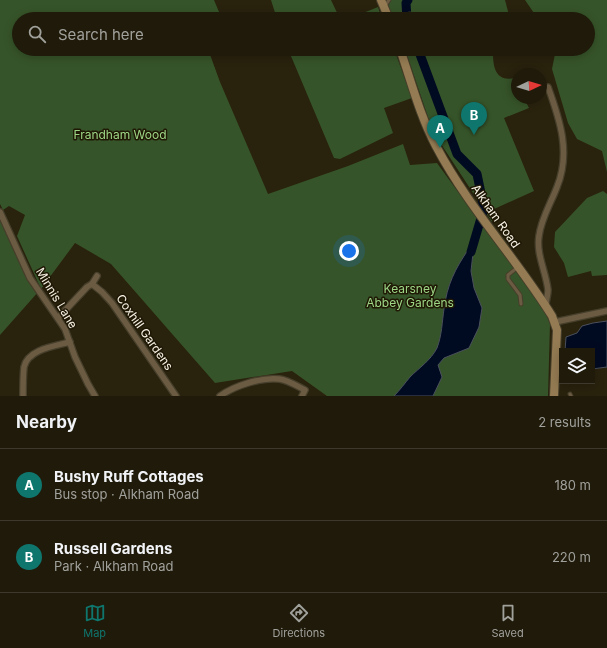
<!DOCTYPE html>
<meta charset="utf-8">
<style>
body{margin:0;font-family:Inter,sans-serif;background:#2c2718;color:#f1f3f6}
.controls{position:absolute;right:12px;bottom:12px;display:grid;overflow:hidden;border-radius:0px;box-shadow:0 2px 10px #0003}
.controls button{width:36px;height:36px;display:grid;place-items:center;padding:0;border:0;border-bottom:1px solid #3c382b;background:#1f1a0a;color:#f1f3f6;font:20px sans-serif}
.compass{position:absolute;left:511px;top:68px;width:36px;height:36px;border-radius:50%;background:#1f1a0a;box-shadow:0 2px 10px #0003;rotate:86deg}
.you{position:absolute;left:349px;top:251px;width:14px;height:14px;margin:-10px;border:3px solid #fff;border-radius:50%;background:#1a73e8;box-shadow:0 0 0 6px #1a73e833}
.badge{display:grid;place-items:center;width:26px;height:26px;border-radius:50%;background:#0f766e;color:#fff;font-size:13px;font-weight:700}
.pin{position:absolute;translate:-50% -33px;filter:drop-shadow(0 1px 2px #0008)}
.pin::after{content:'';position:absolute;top:21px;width:14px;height:12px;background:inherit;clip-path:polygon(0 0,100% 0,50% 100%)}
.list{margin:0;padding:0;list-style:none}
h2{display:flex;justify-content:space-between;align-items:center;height:52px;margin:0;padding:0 16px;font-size:17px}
h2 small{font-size:13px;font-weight:400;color:#a1a19c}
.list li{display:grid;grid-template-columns:26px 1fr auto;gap:12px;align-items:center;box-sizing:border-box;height:72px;padding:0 16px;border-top:1px solid #3c382b}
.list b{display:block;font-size:15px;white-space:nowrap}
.list p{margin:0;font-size:13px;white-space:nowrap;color:#a1a19c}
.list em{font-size:13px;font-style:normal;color:#a1a19c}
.icon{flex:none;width:22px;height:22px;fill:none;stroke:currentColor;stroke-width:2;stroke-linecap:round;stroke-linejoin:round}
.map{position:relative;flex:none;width:607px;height:396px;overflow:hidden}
.search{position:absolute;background:#1f1a0a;box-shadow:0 2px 10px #0003;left:12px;right:12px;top:12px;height:44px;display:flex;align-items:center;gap:10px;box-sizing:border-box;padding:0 14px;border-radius:22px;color:#a1a19c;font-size:15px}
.sheet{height:196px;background:#1f1a0a}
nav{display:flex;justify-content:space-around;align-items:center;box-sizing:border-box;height:56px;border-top:1px solid #3c382b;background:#1f1a0a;font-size:11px;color:#a1a19c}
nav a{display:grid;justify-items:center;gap:2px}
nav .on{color:#0f766e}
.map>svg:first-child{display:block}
.green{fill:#365429}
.water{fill:#000a21;stroke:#4a505c}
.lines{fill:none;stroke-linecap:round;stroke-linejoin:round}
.river{stroke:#000a21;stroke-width:9}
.lane-casing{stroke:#463f2b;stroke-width:5}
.street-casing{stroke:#463f2b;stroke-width:8}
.secondary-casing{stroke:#463f2b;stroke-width:10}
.lane{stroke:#6b5b42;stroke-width:3}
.street{stroke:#6b5b42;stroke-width:5.5}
.secondary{stroke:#947b53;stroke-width:8}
.labels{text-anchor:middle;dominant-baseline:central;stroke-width:3;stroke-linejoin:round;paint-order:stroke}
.park-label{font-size:12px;fill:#9dd786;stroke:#1f1805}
.street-label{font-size:12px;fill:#f7f2e5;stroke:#1f1805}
</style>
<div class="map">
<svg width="607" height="396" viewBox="0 0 607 396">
<rect width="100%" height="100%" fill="#29220d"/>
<g class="green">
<path d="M0,0h214l8,19h-203v30h189l12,33 48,112 80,-28 55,-22 7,21 27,-2 108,148 5,13 -2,72h-221l-35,-25 -77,12 -104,-119 -36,-21 -34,46 -24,-53 8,-21 -16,-9 -6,4 -3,-6z"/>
<path d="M271,0h60l9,19h-63z"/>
<path d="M385,0h120l5,19h-116z"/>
<path d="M525,0h82v172l-5,-21 -25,-12 -9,-16 -16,-54 4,-20h32v-30h-50z"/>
<path d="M378,7l4,12h-34z"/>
<path d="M288,49h106l18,49 -28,10 9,25 -53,26 -6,-1z"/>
<path d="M405,49h92l-4,4c0,15 3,29 22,25l2,5v15h7l5,10 -25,10 30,73 -42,19v12l-51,-78 -10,-18z"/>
<path d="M603,191l4,3v81l-15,1 -1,-5 -23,6 -4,-14 -10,-16 1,-15 32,-34z"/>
<path d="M0,212l39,79 -39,44z"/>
</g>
<g class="water">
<path d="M468,250l5,3 -2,18 3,17 8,20 -3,19 -10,21 -25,10 -6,7 4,12 -9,19h-39c6,-6 11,-13 16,-19 9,-9 21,-17 27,-29 5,-13 5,-26 7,-39 3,-24 11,-40 24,-59z"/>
<path d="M607,321v46l-15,2v-18h-27l1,-14 11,-4 5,-7 11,-3z"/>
</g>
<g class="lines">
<g class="river">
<path d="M407,19l-1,-16 2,-3"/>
<path d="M418,49l39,105 20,20 7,34 -13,44"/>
</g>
<defs>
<g id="lane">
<path d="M385,6l4,-6"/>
<path d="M401,19l2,-3 7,-2"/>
<path d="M518,267l-10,8v4l12,16 1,9"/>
<path d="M570,394l1,2"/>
</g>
<g id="street">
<path d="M0,212l30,66 35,51 10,28 13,27 7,12"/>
<path d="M92,284l10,8 10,11 64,93"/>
<path d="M546,305c0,-5 2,-10 2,-15 -2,-18 -12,-36 -9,-54 2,-17 12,-33 18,-49 14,-34 3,-67 -9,-100"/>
<path d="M58,318l29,-31 5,-3 5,-8"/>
<path d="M555,322l52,-11"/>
<path d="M23,396c0,-9 0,-20 1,-29 4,-18 31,-21 46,-25"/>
<path d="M220,396c14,-10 41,-19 59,-17 9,1 18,7 26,11l-3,6"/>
</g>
<g id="secondary">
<path d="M381,0l8,19"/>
<path d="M400,49c11,32 20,67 36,97 32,61 80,112 116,170l5,14 -3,66"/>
</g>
</defs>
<use href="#lane" class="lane-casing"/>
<use href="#street" class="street-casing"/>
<use href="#secondary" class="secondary-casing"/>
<use href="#lane" class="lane"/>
<use href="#street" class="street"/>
<use href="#secondary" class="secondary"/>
</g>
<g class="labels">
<g class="park-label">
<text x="120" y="134">Frandham Wood</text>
<text x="410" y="288">Kearsney<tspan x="410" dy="14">Abbey Gardens</tspan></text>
</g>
<g class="street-label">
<text transform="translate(496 216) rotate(55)">Alkham Road</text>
<text transform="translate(57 298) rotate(59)">Minnis Lane</text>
<text transform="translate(145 332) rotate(55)">Coxhill Gardens</text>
</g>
</g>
</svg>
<div class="controls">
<button><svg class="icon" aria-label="layers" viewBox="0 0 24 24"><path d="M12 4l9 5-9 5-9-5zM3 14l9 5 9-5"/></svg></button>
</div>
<svg class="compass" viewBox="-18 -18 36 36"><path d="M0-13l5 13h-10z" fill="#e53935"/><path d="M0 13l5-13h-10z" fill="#a1a19c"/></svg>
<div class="you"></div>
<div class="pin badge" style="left:440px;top:148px">A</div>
<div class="pin badge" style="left:474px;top:135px">B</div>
<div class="search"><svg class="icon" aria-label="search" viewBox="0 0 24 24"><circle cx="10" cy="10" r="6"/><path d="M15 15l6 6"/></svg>Search here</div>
</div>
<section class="sheet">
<h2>Nearby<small>2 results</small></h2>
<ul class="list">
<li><span class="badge">A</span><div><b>Bushy Ruff Cottages</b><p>Bus stop · Alkham Road</p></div><em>180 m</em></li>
<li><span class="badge">B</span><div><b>Russell Gardens</b><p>Park · Alkham Road</p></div><em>220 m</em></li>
</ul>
</section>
<nav>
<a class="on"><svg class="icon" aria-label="map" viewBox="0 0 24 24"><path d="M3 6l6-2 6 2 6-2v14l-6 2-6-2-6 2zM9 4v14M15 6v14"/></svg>Map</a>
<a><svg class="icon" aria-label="directions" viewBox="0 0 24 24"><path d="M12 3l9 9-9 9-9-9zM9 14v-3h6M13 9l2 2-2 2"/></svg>Directions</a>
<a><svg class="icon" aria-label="saved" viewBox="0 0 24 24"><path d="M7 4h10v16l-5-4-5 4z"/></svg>Saved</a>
</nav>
